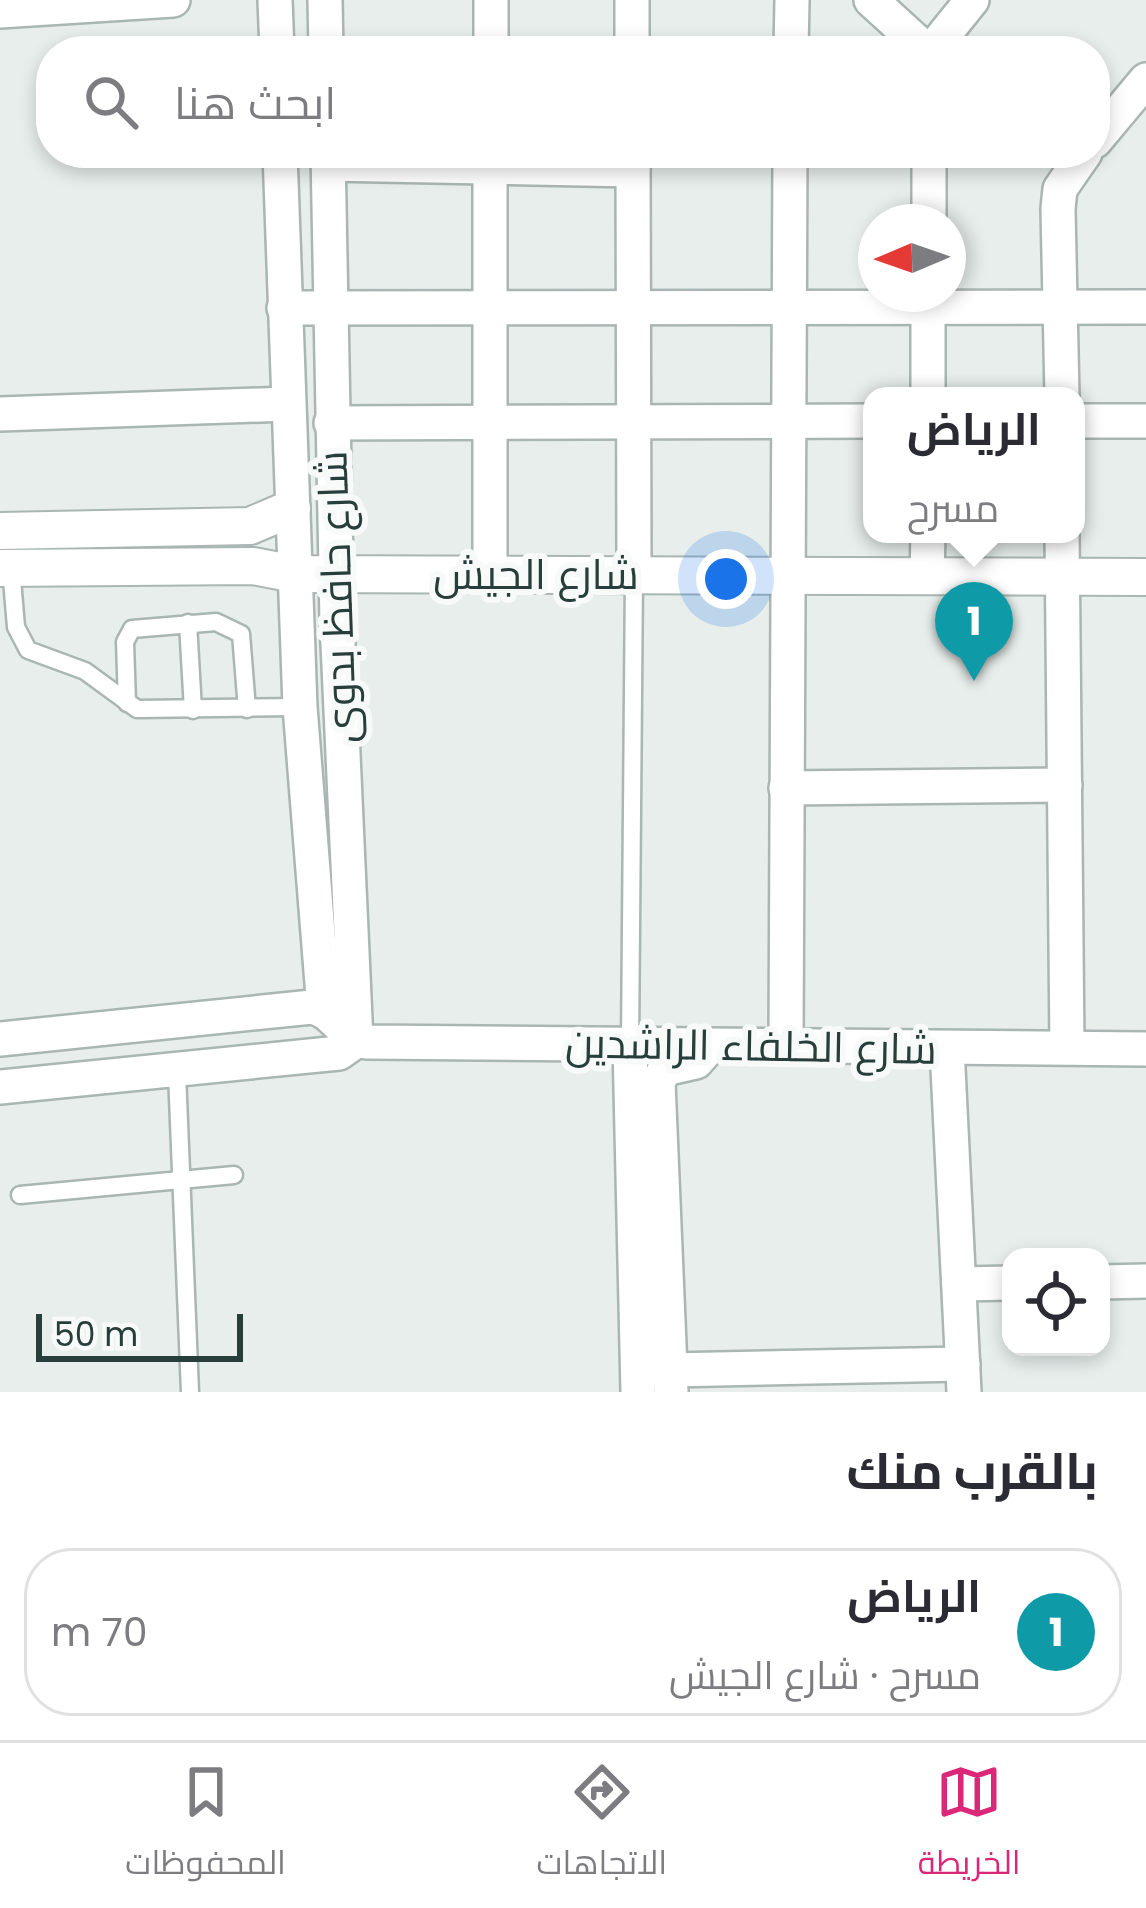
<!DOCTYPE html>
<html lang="ar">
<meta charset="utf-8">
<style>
body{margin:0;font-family:Poppins,Cairo,sans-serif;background:#f7f7f7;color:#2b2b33;direction:rtl}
.controls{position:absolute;right:36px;bottom:36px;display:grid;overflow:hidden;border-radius:24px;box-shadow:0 6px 18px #0003}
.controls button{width:108px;height:108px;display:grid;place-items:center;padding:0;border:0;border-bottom:3px solid #e1e1e2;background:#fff;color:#2b2b33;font:60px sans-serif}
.compass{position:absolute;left:858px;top:204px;width:108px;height:108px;border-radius:50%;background:#fff;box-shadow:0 6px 18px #0003;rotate:268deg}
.scale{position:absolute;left:36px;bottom:30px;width:207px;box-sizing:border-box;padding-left:12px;border:6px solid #273e3b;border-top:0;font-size:33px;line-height:42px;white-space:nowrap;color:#273e3b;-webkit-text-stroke:9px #f7faf9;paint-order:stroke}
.you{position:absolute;left:726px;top:579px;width:42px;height:42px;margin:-30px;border:9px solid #fff;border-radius:50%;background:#1a73e8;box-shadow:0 0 0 18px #1a73e833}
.badge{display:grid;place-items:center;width:78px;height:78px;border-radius:50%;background:#db2777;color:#fff;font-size:39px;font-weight:700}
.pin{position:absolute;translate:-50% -99px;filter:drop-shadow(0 3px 6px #0008)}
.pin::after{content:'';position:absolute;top:63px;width:42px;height:36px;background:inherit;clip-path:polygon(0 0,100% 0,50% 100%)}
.popup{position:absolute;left:863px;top:387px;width:222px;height:156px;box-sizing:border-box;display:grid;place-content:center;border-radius:24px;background:#fff;filter:drop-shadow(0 3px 9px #0005);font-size:39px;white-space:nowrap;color:#7c7c81}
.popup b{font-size:45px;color:#2b2b33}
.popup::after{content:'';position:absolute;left:50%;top:100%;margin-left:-24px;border:24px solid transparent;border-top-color:#fff}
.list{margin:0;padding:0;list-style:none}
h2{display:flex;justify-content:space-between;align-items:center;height:156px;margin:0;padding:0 48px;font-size:51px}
h2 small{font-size:39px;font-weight:400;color:#7c7c81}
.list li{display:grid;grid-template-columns:78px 1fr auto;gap:36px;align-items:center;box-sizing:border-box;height:168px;margin:0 24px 24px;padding:0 24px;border:3px solid #e1e1e2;border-radius:48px}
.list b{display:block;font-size:45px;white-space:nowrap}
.list p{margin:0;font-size:39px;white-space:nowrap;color:#7c7c81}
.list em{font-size:39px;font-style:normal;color:#7c7c81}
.icon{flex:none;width:66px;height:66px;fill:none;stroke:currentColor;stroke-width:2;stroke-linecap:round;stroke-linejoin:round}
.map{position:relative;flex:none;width:1146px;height:1392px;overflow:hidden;direction:ltr}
.search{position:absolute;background:#fff;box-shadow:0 6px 18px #0003;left:36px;right:36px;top:36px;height:132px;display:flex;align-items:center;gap:30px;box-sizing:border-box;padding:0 42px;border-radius:48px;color:#7c7c81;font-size:45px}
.sheet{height:348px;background:#fff}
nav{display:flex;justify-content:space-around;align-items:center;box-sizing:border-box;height:168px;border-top:3px solid #e1e1e2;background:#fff;font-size:33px;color:#7c7c81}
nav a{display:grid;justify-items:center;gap:6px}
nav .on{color:#db2777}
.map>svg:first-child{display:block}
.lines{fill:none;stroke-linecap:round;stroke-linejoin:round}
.service-casing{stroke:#aab6b3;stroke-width:21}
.minor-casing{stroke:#aab6b3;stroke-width:38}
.tertiary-casing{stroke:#aab6b3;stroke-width:40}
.service{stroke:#fff;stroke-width:16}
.minor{stroke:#fff;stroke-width:33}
.tertiary{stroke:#fff;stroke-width:36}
.labels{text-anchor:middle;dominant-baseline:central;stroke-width:12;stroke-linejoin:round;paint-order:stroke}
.street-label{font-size:42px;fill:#273e3b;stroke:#f7faf9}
</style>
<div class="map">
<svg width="1146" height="1392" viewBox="0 0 1146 1392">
<rect width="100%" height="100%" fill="#e7eeec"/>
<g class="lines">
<defs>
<g id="service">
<path d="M11,568l5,59 12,23 57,21 52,38 163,-2"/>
<path d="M188,623l5,87"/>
<path d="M127,703l-2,-61 7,-13 84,-7 25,12 6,75"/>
<path d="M630,1045l4,-470"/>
<path d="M177,1073l13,319"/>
<path d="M20,1195l214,-20"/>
</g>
<g id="minor">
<path d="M275,0l2,51"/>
<path d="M325,0l1,51"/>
<path d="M632,0v51"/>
<path d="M871,0l56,51"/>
<path d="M0,11l173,-11"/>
<path d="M491,51v-51"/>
<path d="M791,51l1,-51"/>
<path d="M931,51l41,-51"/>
<path d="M1095,141l51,-61"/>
<path d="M280,153l20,554 24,302"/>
<path d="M633,153l1,421"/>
<path d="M328,164l305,6"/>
<path d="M929,222v-69"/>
<path d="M284,308l862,-1"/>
<path d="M928,396v-102"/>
<path d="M1062,396l-4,-187 2,-20 25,-36"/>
<path d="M0,414l287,-10"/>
<path d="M1076,421h70"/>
<path d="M331,423l541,-2"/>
<path d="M1062,534l5,513"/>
<path d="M490,573v-420"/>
<path d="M927,576l1,-42"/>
<path d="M786,788l279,-3"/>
<path d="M0,1039l312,-32c24,5 30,32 55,35l779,7"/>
<path d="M630,1045l8,347"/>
<path d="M786,1046l4,-893"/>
<path d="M947,1048l17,344"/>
<path d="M0,1087l339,-34 17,-12 -19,-419 -9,-469"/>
<path d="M1101,1282l45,-1"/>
<path d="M959,1284l52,-1"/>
<path d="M670,1370l293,-6"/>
<path d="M671,1392l-13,-310 7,-13 31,-7 8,-9"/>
</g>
<g id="tertiary">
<path d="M0,531l250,-5 42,-18"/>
<path d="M0,568l253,-2 42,8 851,3"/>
</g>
</defs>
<use href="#service" class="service-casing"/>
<use href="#minor" class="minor-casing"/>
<use href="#tertiary" class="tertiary-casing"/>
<use href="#service" class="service"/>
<use href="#minor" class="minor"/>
<use href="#tertiary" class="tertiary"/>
</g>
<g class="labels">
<g class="street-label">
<text x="536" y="574">شارع الجيش</text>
<text transform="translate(337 597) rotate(-92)">شارع حافظ بدوى</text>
<text transform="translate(751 1046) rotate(1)">شارع الخلفاء الراشدين</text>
</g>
</g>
</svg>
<div class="controls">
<button><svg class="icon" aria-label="locate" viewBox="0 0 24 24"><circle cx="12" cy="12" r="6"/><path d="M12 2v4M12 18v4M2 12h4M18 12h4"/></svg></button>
</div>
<svg class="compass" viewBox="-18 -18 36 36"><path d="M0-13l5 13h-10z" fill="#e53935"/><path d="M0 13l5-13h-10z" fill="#7c7c81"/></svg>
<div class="scale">50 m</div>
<div class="you"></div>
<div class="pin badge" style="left:974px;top:681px;background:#0f9aa8">1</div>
<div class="popup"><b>الرياض</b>مسرح</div>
<div class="search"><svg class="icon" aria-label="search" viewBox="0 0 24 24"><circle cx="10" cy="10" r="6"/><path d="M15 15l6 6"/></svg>ابحث هنا</div>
</div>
<section class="sheet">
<h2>بالقرب منك<small></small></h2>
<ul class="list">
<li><span class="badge" style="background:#0f9aa8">1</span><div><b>الرياض</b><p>مسرح · شارع الجيش</p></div><em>70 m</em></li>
</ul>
</section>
<nav>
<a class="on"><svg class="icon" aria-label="map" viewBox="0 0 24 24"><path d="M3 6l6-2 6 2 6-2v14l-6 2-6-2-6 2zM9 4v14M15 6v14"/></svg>الخريطة</a>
<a><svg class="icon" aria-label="directions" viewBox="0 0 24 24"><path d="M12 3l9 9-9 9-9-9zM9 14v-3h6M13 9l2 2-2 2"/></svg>الاتجاهات</a>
<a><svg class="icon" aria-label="saved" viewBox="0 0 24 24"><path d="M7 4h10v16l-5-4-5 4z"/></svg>المحفوظات</a>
</nav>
